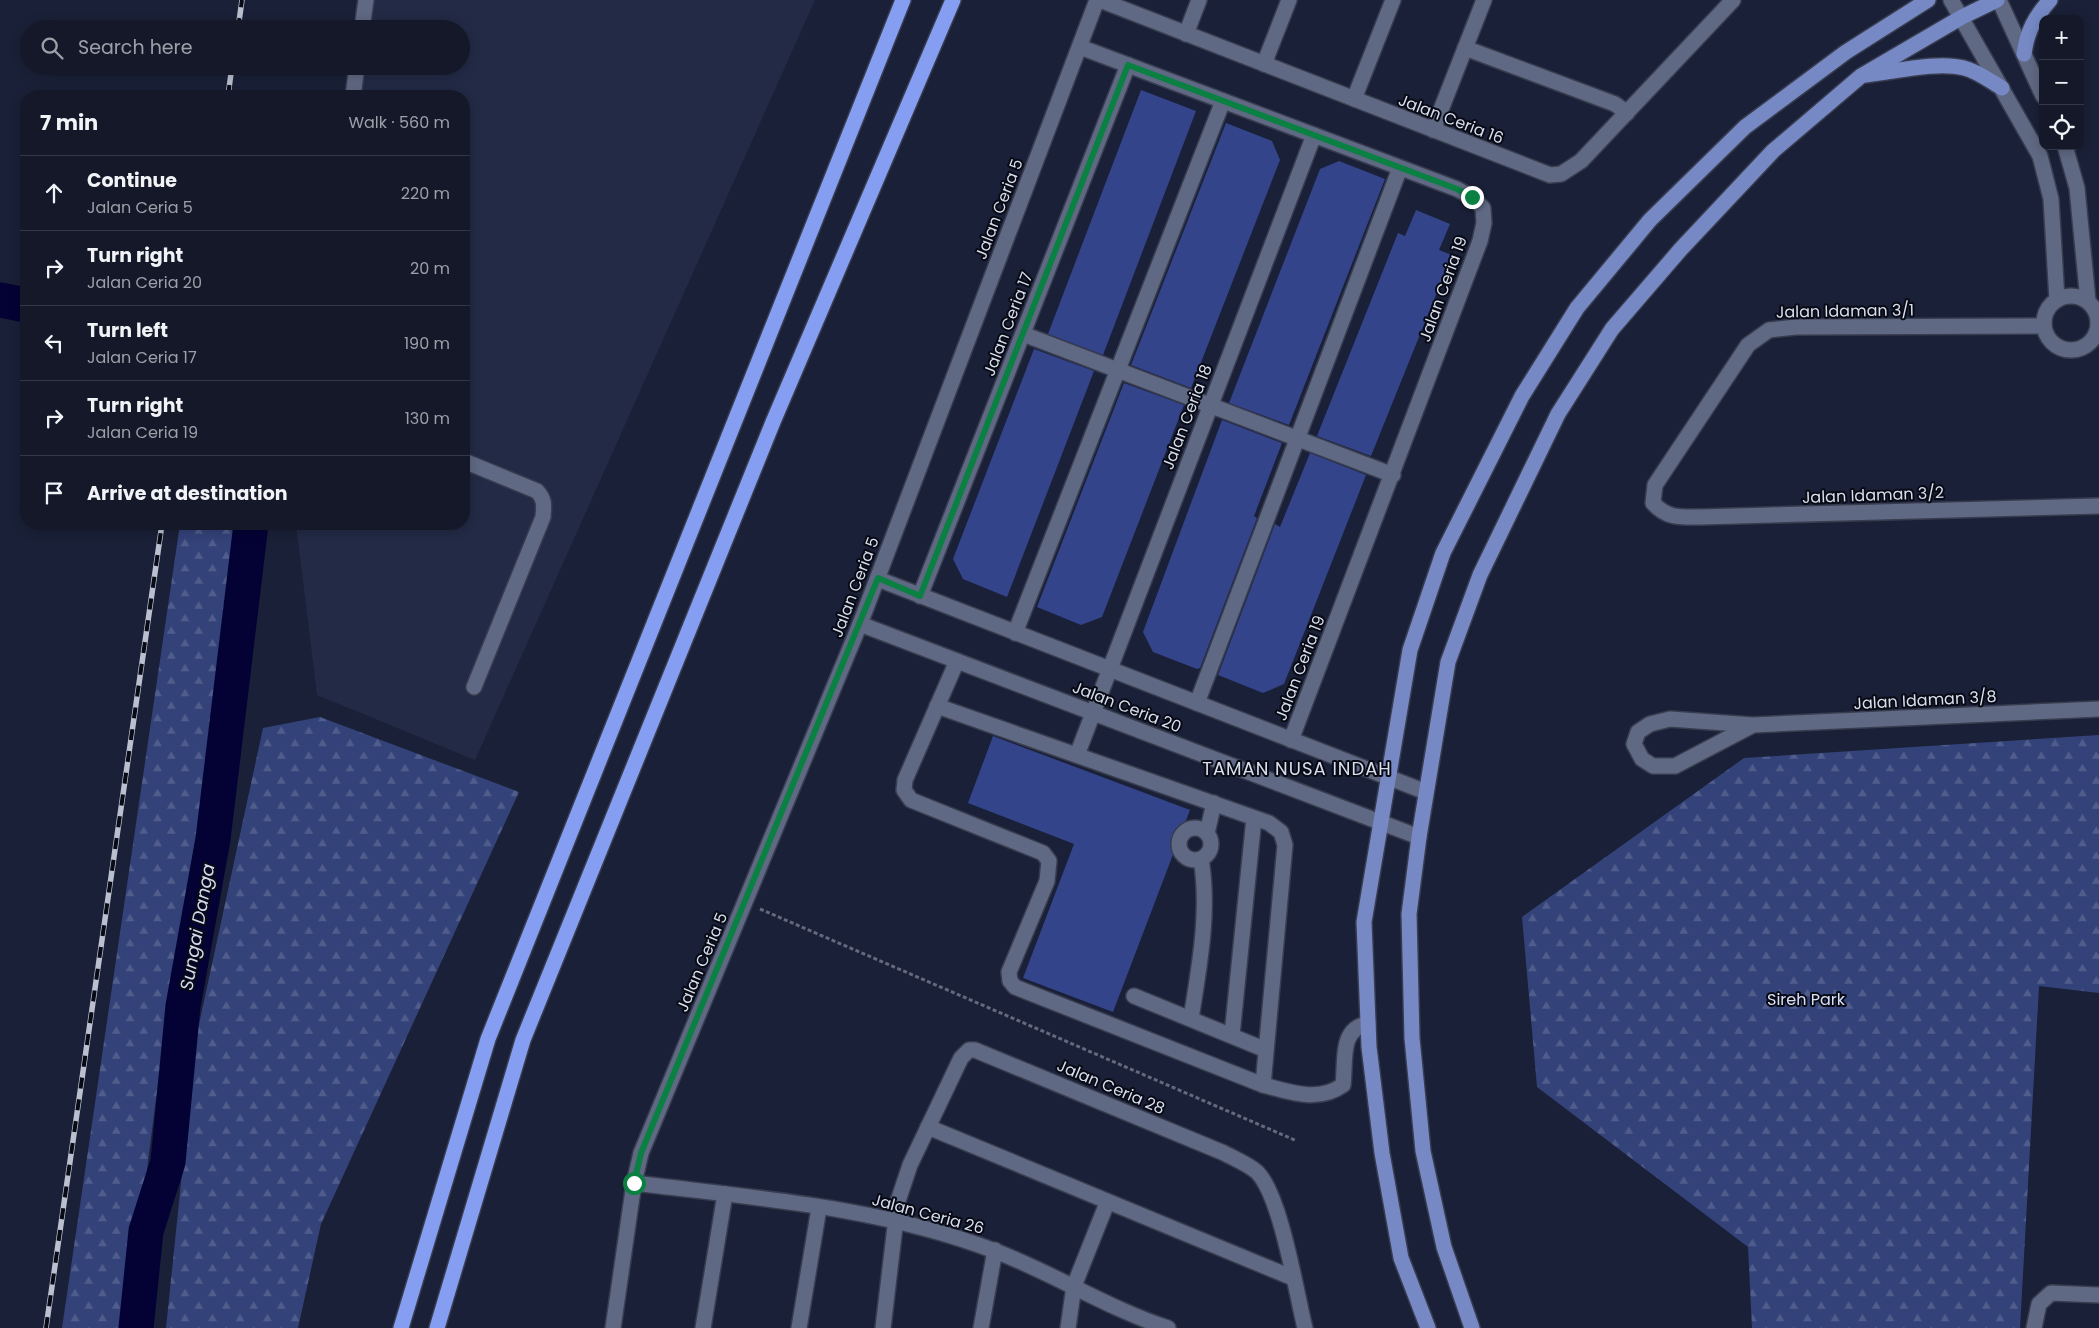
<!DOCTYPE html>
<meta charset="utf-8">
<style>
body{margin:0;font-family:Poppins,sans-serif;background:#212535;color:#f1f3f6}
.controls{position:absolute;right:15px;top:15px;display:grid;overflow:hidden;border-radius:10px;box-shadow:0 2px 12px #0003}
.controls button{width:45px;height:45px;display:grid;place-items:center;padding:0;border:0;border-bottom:1px solid #333746;background:#141829;color:#f1f3f6;font:25px sans-serif}
.stop{position:absolute;width:15px;height:15px;margin:-11px;border:4px solid #0b8043;border-radius:50%;background:#fff}
.stop.end{background:#0b8043;border-color:#fff;box-shadow:0 1px 5px #0008}
.list{margin:0;padding:0;list-style:none}
h2{display:flex;justify-content:space-between;align-items:center;height:65px;margin:0;padding:0 20px;font-size:21px}
h2 small{font-size:16px;font-weight:400;color:#9da0a8}
.list li{display:grid;grid-template-columns:32px 1fr auto;gap:15px;align-items:center;box-sizing:border-box;height:75px;padding:0 20px;border-top:1px solid #333746}
.list b{display:block;font-size:19px;white-space:nowrap}
.list p{margin:0;font-size:16px;white-space:nowrap;color:#9da0a8}
.list em{font-size:16px;font-style:normal;color:#9da0a8}
.icon{flex:none;width:28px;height:28px;fill:none;stroke:currentColor;stroke-width:2;stroke-linecap:round;stroke-linejoin:round}
.map{position:relative;flex:none;width:2099px;height:1328px;overflow:hidden}
.search{position:absolute;background:#141829;box-shadow:0 2px 12px #0003;left:20px;top:20px;width:450px;height:55px;display:flex;align-items:center;gap:12px;box-sizing:border-box;padding:0 18px;border-radius:28px;color:#9da0a8;font-size:19px}
.panel{position:absolute;background:#141829;box-shadow:0 2px 12px #0003;left:20px;top:90px;width:450px;height:440px;border-radius:20px}
.map>svg:first-child{display:block}
.built{fill:#222a45}
.forest{fill:url(#forest-firs)}
.lines{fill:none;stroke-linecap:round;stroke-linejoin:round}
.river{stroke:#040234;stroke-width:35}
.building{fill:#33448b}
.minor-casing{stroke:#383c4f;stroke-width:18}
.major-casing{stroke:#383c4f;stroke-width:18}
.highway-casing{stroke:#383c4f;stroke-width:18}
.path{stroke:#64697d;stroke-width:3;stroke-dasharray:4 2.5;stroke-linecap:butt}
.minor{stroke:#606983;stroke-width:15}
.major{stroke:#7689c5;stroke-width:15}
.highway{stroke:#859ef1;stroke-width:15}
.rail-casing{stroke:#bbc0d0;stroke-width:5.5}
.rail{stroke:#080b15;stroke-width:4;stroke-dasharray:11;stroke-linecap:butt}
.route{stroke:#0b8043;stroke-width:6}
.labels{text-anchor:middle;dominant-baseline:central;stroke-width:4;stroke-linejoin:round;paint-order:stroke}
.street-label{font-size:16px;fill:#d9deed;stroke:#080b15}
.park-label{font-size:16px;fill:#d9e0f6;stroke:#080b15}
.neighbourhood-label{font-size:18px;letter-spacing:1px;fill:#d9deed;stroke:#080b15}
.water-label{font-size:18px;font-style:italic;fill:#d2d9ee;stroke:#080b15}
</style>
<div class="map">
<svg width="2099" height="1328" viewBox="0 0 2099 1328">
<defs>
<pattern id="forest-firs" width="22" height="20" patternUnits="userSpaceOnUse" patternTransform="scale(1.25)"><rect width="22" height="20" fill="#334279"/><path d="M5 1l3.5 6h-7zM16 11l3.5 6h-7z" fill="#505d8c"/></pattern>
</defs>
<rect width="100%" height="100%" fill="#1a2037"/>
<path class="built" d="M365,0h450l-340,760 -158,-65 -21,-171h168v-428h-113l5,-30h105v-37h-100z"/>
<g class="forest">
<path d="M180,524h57l-32,253 -47,306 -31,245h-65z"/>
<path d="M320,717l199,75 -198,432 -23,104h-132l30,-290 67,-310z"/>
<path d="M2099,735v258l-60,-7 -19,342h-268l-4,-81 -211,-160 -15,-170 222,-159z"/>
</g>
<g class="lines">
<g class="river">
<path d="M0,300l26,5"/>
<path d="M136,1328l10,-97 22,-69 15,-156 30,-167 38,-315"/>
</g>
</g>
<g class="building">
<path d="M1141,90l55,21 -93,244 -55,-21z"/>
<path d="M1226,123l46,18 8,19 -89,228 -60,-23z"/>
<path d="M1339,161l46,18 -96,246 -60,-22 91,-234z"/>
<path d="M1416,210l34,14 -11,26 13,5 -81,201 -54,-20 81,-203 7,3z"/>
<path d="M1034,349l60,22 -87,226 -44,-18 -10,-20z"/>
<path d="M1124,383l60,22 -82,212 -21,8 -44,-18z"/>
<path d="M1222,420l60,23 -28,73 3,2 -57,150 -3,1 -44,-17 -10,-20z"/>
<path d="M1310,453l56,22 -82,209 -21,9 -45,-18 57,-151 5,3z"/>
<path d="M993,736l197,74 -77,202 -90,-34 51,-134 -106,-41z"/>
</g>
<g class="lines">
<defs>
<g id="minor">
<path d="M1100,0l450,175 11,-1 20,-13 152,-161"/>
<path d="M1951,0l89,156 11,43 6,101"/>
<path d="M1999,0l44,96"/>
<path d="M362,29l4,-29"/>
<path d="M1186,34l13,-34"/>
<path d="M1080,47l377,142 15,8 11,11 1,15 -4,18 -189,499"/>
<path d="M1465,48l150,56 12,9"/>
<path d="M1264,64l25,-64"/>
<path d="M353,96l4,-30"/>
<path d="M1354,99l39,-99"/>
<path d="M1433,130l51,-130"/>
<path d="M2065,146l12,42 11,113"/>
<circle cx="2071" cy="323" r="27"/>
<path d="M2044,326l-248,1 -27,3 -21,15 -93,140 -2,18c14,16 28,14 48,14l398,-11"/>
<path d="M1023,334l370,141"/>
<path d="M464,461l73,30c8,8 7,15 6,26l-69,170"/>
<path d="M878,579l548,213"/>
<path d="M920,596l208,-531"/>
<path d="M860,624l559,213"/>
<path d="M1015,633l208,-532"/>
<path d="M957,661l-52,119 -1,10 7,10 132,53 6,8 -2,20 -38,91 1,9 5,6 248,98c27,7 55,18 80,0 3,-23 -4,-57 25,-61"/>
<path d="M1197,703l203,-535"/>
<path d="M937,706l332,117 12,9 4,13 -22,240"/>
<path d="M1753,725l-78,41h-22l-11,-7 -8,-15 4,-12 12,-8 20,-5 83,6 346,-16"/>
<path d="M1077,755l237,-620"/>
<circle cx="1195" cy="844" r="16"/>
<path d="M1207,833l7,-30"/>
<path d="M1134,996l132,54"/>
<path d="M1191,1019c8,-52 19,-107 10,-160"/>
<path d="M1232,1035l22,-217"/>
<path d="M928,1127l365,151"/>
<path d="M634,1183c121,15 247,24 361,68 58,22 114,58 173,77"/>
<path d="M613,1328l21,-145 7,-30 219,-529 237,-624"/>
<path d="M703,1328l22,-134"/>
<path d="M799,1328l20,-120"/>
<path d="M883,1328l15,-127 12,-36 51,-107 8,-8h6l249,103c11,6 24,11 33,19 24,24 39,120 48,156"/>
<path d="M981,1328l14,-78"/>
<path d="M1068,1328l6,-42 33,-83"/>
<path d="M2034,1328l5,-24 12,-11 48,2"/>
</g>
<g id="major">
<path d="M2024,54c3,-23 11,-37 26,-54"/>
<path d="M1866,75c28,-3 71,-14 98,-7 13,3 26,13 38,20"/>
<path d="M1428,1328l-27,-70 -19,-105 -13,-106 -5,-125 46,-272 33,-97 79,-157 55,-88 73,-88 95,-93 101,-75 82,-52"/>
<path d="M1472,1328l-28,-81 -21,-96 -11,-113 -3,-124 10,-77 29,-175 32,-87 78,-161 54,-85 68,-79 93,-99 88,-75 101,-59 35,-17"/>
</g>
<g id="highway">
<path d="M401,1328l87,-289 415,-1039"/>
<path d="M437,1328l86,-288 250,-618 180,-422"/>
</g>
</defs>
<use href="#minor" class="minor-casing"/>
<use href="#major" class="major-casing"/>
<use href="#highway" class="highway-casing"/>
<path class="path" d="M760,909l537,232"/>
<use href="#minor" class="minor"/>
<use href="#major" class="major"/>
<use href="#highway" class="highway"/>
<defs>
<g id="rail">
<path d="M238,29l4,-29"/>
<path d="M228,96l4,-30"/>
<path d="M46,1328l116,-804"/>
</g>
</defs>
<use href="#rail" class="rail-casing"/>
<use href="#rail" class="rail"/>
</g>
<g class="lines">
<path class="route" d="M634,1183l7,-30 237,-575 42,18 208,-531 329,124 15,8"/>
</g>
<g class="labels">
<g class="street-label">
<text transform="translate(1451 119) rotate(21)">Jalan Ceria 16</text>
<text transform="translate(999 209) rotate(-69)">Jalan Ceria 5</text>
<text transform="translate(1443 289) rotate(-70)">Jalan Ceria 19</text>
<text transform="translate(1845 311) rotate(-1)">Jalan Idaman 3/1</text>
<text transform="translate(1008 324) rotate(-69)">Jalan Ceria 17</text>
<text transform="translate(1187 417) rotate(-69)">Jalan Ceria 18</text>
<text transform="translate(1873 495) rotate(-2)">Jalan Idaman 3/2</text>
<text transform="translate(855 587) rotate(-69)">Jalan Ceria 5</text>
<text transform="translate(1300 668) rotate(-69)">Jalan Ceria 19</text>
<text transform="translate(1925 700) rotate(-3)">Jalan Idaman 3/8</text>
<text transform="translate(1127 707) rotate(21)">Jalan Ceria 20</text>
<text transform="translate(702 962) rotate(-67)">Jalan Ceria 5</text>
<text transform="translate(1111 1087) rotate(23)">Jalan Ceria 28</text>
<text transform="translate(928 1214) rotate(15)">Jalan Ceria 26</text>
</g>
<g class="park-label">
<text x="1806" y="999">Sireh Park</text>
</g>
<g class="neighbourhood-label">
<text x="1297" y="768">TAMAN NUSA INDAH</text>
</g>
<g class="water-label">
<text transform="translate(197 927) rotate(-80)">Sungai Danga</text>
</g>
</g>
</svg>
<div class="controls">
<button>+</button>
<button>−</button>
<button><svg class="icon" aria-label="locate" viewBox="0 0 24 24"><circle cx="12" cy="12" r="6"/><path d="M12 2v4M12 18v4M2 12h4M18 12h4"/></svg></button>
</div>
<div class="stop" style="left:634px;top:1183px"></div>
<div class="stop end" style="left:1472px;top:197px"></div>
<div class="search"><svg class="icon" aria-label="search" viewBox="0 0 24 24"><circle cx="10" cy="10" r="6"/><path d="M15 15l6 6"/></svg>Search here</div>
<section class="panel">
<h2>7 min<small>Walk · 560 m</small></h2>
<ul class="list">
<li><svg class="icon" aria-label="ahead" viewBox="0 0 24 24"><path d="M12 20V5M6 11l6-6 6 6"/></svg><div><b>Continue</b><p>Jalan Ceria 5</p></div><em>220 m</em></li>
<li><svg class="icon" aria-label="right" viewBox="0 0 24 24"><path d="M7 20v-9h11M14 6l5 5-5 5"/></svg><div><b>Turn right</b><p>Jalan Ceria 20</p></div><em>20 m</em></li>
<li><svg class="icon" aria-label="left" viewBox="0 0 24 24"><path d="M17 20v-9H6M10 6l-5 5 5 5"/></svg><div><b>Turn left</b><p>Jalan Ceria 17</p></div><em>190 m</em></li>
<li><svg class="icon" aria-label="right" viewBox="0 0 24 24"><path d="M7 20v-9h11M14 6l5 5-5 5"/></svg><div><b>Turn right</b><p>Jalan Ceria 19</p></div><em>130 m</em></li>
<li><svg class="icon" aria-label="arrive" viewBox="0 0 24 24"><path d="M6 21V4h12l-3 4 3 4H6"/></svg><div><b>Arrive at destination</b></div></li>
</ul>
</section>
</div>
